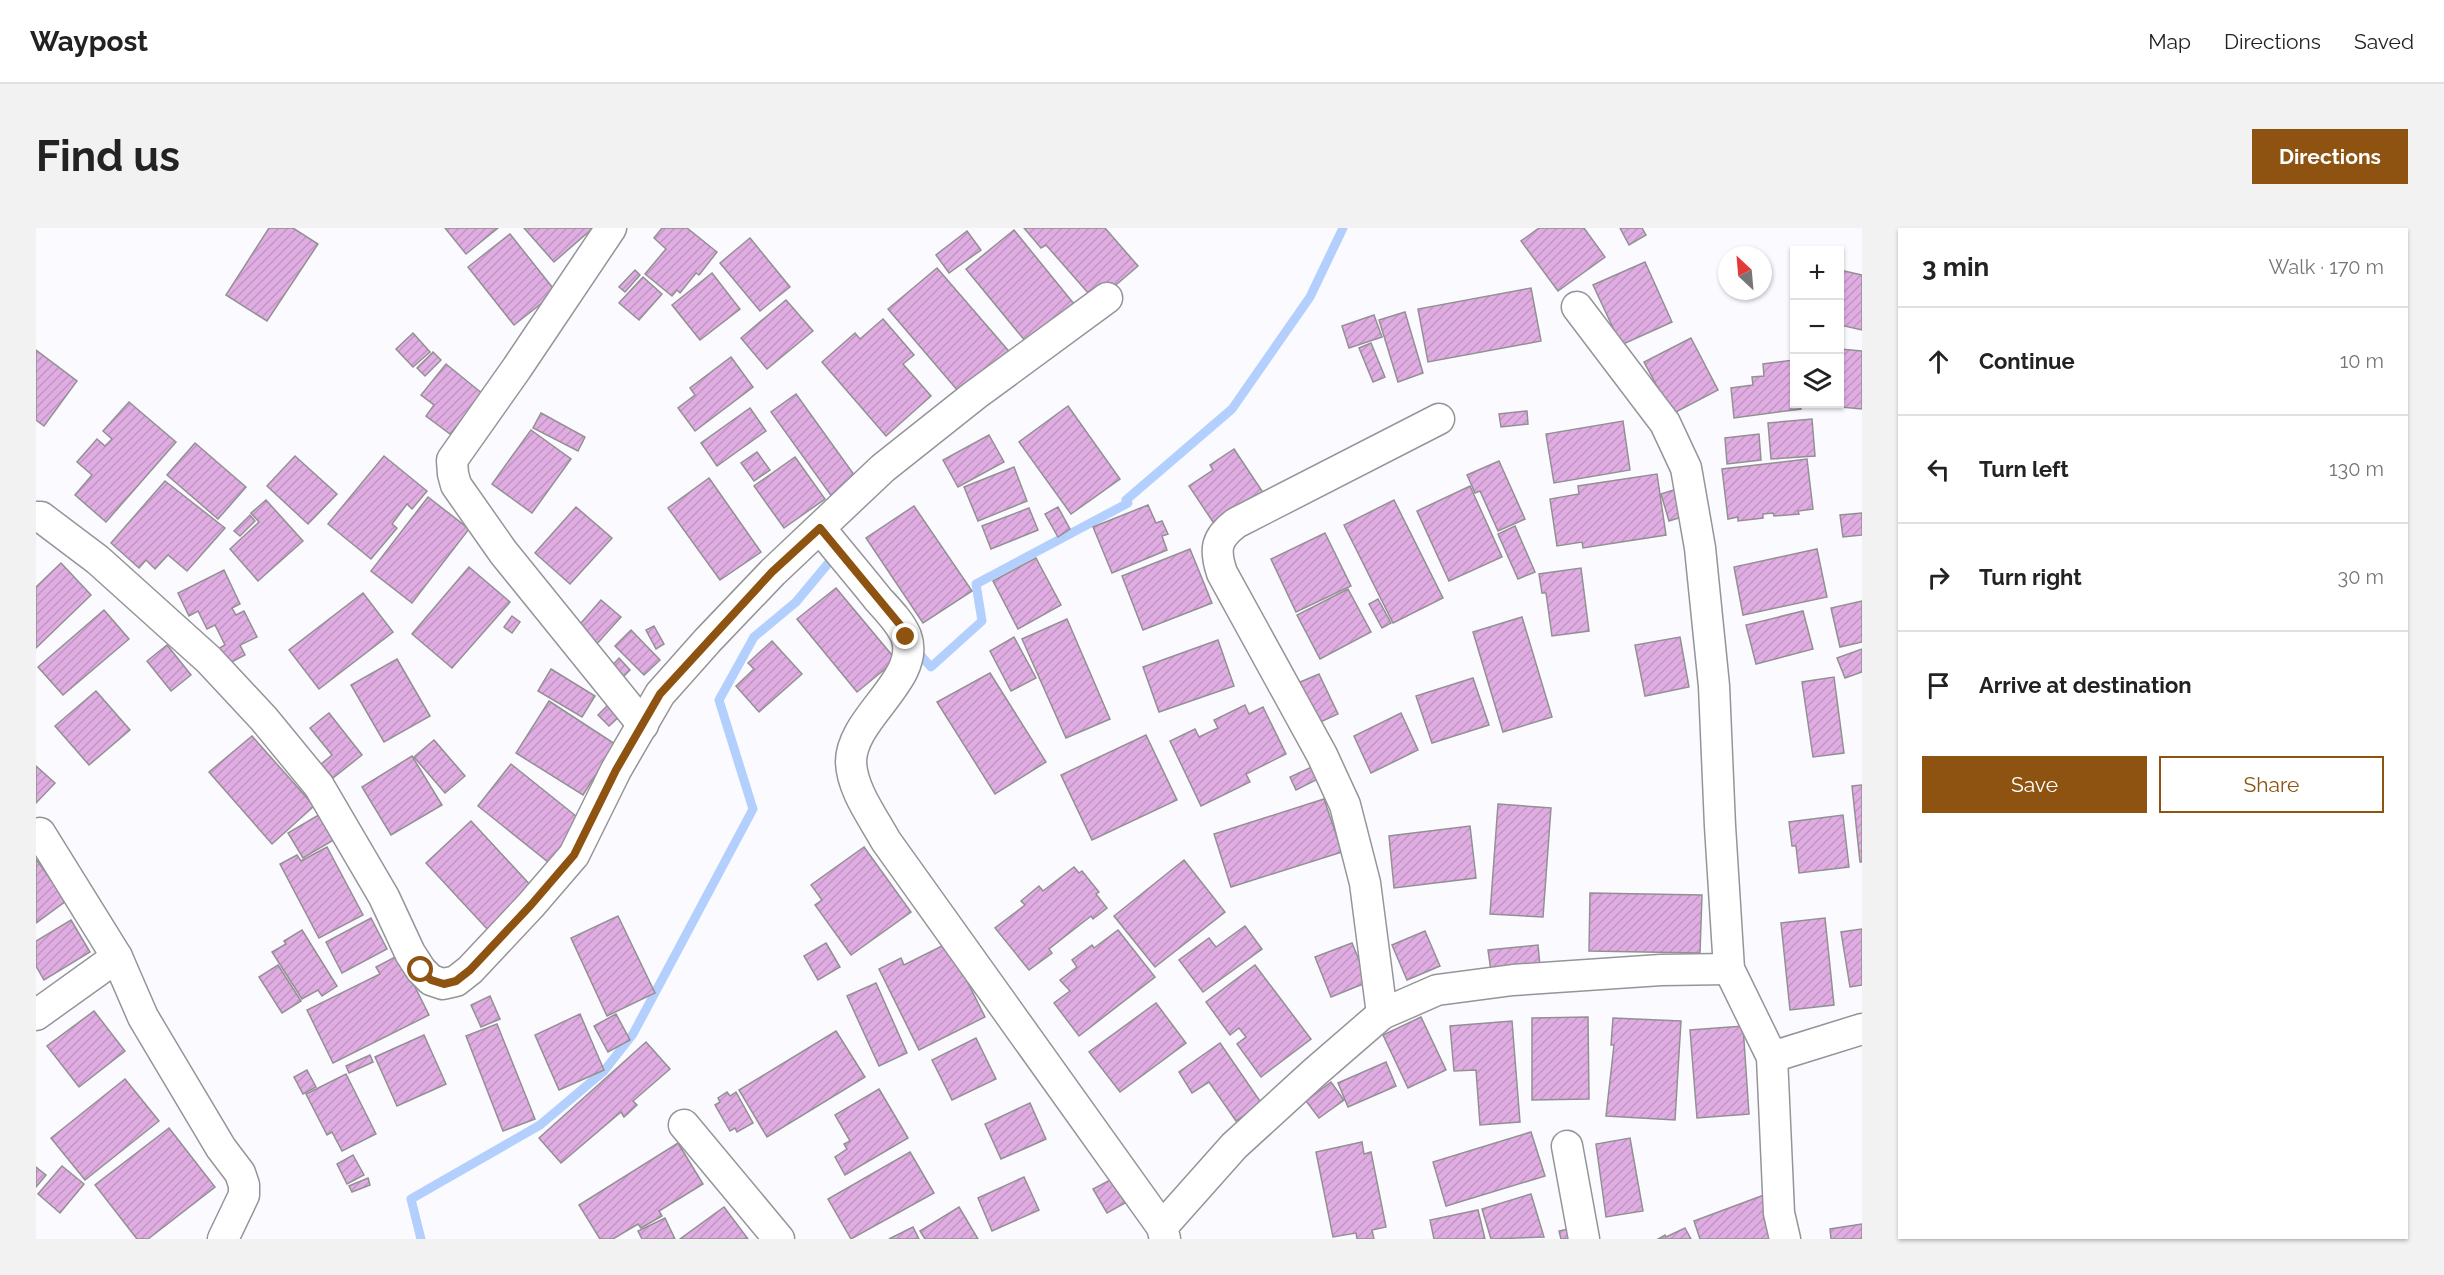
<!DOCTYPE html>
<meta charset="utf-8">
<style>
body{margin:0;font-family:Raleway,sans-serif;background:#f2f2f2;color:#222}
.controls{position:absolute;right:18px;top:18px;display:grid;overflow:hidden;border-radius:0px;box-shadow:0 2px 4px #0004}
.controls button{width:54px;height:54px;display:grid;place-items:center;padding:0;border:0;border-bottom:2px solid #e0e0e0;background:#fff;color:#222;font:30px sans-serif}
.compass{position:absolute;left:1682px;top:18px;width:54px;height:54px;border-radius:50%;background:#fff;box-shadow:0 2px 4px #0004;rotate:334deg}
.stop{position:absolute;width:18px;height:18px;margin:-14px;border:4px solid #8e5310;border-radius:50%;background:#fff}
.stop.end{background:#8e5310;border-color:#fff;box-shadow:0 2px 6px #0008}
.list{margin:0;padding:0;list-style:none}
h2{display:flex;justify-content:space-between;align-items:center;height:78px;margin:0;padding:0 24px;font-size:26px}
h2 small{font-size:20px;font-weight:400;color:#767676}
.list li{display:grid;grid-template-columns:39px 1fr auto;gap:18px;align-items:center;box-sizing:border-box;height:108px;padding:0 24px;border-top:2px solid #e0e0e0}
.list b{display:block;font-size:22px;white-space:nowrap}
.list em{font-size:20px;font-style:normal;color:#767676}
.actions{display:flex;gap:12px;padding:18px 24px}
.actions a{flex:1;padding:14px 0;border:2px solid #8e5310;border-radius:0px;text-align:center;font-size:21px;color:#8e5310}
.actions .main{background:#8e5310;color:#fff}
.icon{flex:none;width:33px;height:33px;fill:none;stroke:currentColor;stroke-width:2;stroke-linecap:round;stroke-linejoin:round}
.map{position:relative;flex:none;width:1826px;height:1011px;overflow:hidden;border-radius:0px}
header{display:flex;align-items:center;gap:36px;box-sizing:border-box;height:84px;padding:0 30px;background:#fff;border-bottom:2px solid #e0e0e0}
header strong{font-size:28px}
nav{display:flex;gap:33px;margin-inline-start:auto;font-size:21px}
.intro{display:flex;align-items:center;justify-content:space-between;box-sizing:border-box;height:144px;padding:0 36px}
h1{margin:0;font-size:42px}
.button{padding:15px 27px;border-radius:0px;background:#8e5310;color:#fff;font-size:21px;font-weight:700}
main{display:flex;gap:36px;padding:0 36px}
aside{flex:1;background:#fff;border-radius:0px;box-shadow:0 2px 4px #0004}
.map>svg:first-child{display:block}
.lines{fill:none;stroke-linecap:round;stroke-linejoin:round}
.stream{stroke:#b2cffe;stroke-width:9}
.building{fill:url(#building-hatch);stroke:#939093;stroke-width:1.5}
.street-casing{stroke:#959599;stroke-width:33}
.street{stroke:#fff;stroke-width:30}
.route{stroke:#8e5310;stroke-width:8}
</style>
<header>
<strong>Waypost</strong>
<nav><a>Map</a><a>Directions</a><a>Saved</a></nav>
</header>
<div class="intro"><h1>Find us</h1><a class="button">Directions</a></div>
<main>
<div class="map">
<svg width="1826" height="1011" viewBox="0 0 1826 1011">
<defs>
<pattern id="building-hatch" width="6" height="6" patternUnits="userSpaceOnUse" patternTransform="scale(1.5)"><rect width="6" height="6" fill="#e0ade3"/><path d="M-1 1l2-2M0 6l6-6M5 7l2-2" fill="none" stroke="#c095c2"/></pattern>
</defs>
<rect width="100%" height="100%" fill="#fbfbff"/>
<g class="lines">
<g class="stream">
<path d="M878,420l17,19 51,-46 -6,-37 152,-81 -2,-3 106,-91 78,-112 33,-69"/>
<path d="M385,1011l-10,-40 129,-74 64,-54 29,-37 120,-225 -34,-109 35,-63 42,-35 35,-42 6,6"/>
</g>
</g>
<g class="building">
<path d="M233,0h24l25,16 -51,77 -41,-26z"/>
<path d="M409,0h53l-32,26z"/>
<path d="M488,0h69l-39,34z"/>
<path d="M626,0h25l30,24 -18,23 -3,-2 -16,20 -3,-3 -5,6 -27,-22 21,-25 -12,-11z"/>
<path d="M988,0h81l33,38 -42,36 -50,-57 -5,3z"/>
<path d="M1503,0h45l21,29 -47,34 -37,-50z"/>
<path d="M1584,0h22l4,7 -17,10z"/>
<path d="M978,2l60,74 -48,38 -60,-73z"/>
<path d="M931,3l14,19 -32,23 -13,-18z"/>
<path d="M474,6l46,58 -42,33 -46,-58z"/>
<path d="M714,10l40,49 -30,24 -40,-48z"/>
<path d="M1609,34l27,60 -51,23 -28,-60z"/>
<path d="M901,40l76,88 -49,42 -76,-89z"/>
<path d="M599,42l5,5 -15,17 -6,-5z"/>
<path d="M1804,42l22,5v55l-22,-5z"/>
<path d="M676,45l28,36 -40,31 -28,-35z"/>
<path d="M607,49l19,17 -23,26 -20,-17z"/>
<path d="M1495,60l10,53 -113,21 -10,-53z"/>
<path d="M750,72l27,31 -46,38 -26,-31z"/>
<path d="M1369,84l18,61 -25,9 -19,-62z"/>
<path d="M1338,87l8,22 -33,11 -7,-22z"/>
<path d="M847,91l31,36 -11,9 28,32 -45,40 -64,-74 33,-29 5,6z"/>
<path d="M377,105l17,19 -17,15 -17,-18z"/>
<path d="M1655,110l27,52 -46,24 -28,-52z"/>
<path d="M1335,115l14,34 -12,5 -14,-34z"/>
<path d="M1804,121l22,2v58l-44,-4 22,-1z"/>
<path d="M0,122l41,31 -33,45 -8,-6z"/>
<path d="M397,124l8,8 -16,16 -8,-8z"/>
<path d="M695,129l22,30 -58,44 -17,-23 17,-13 -5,-7z"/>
<path d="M1758,132v44h6l1,5 -67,9 -3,-30 22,-3 -1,-8 12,-1 -1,-12z"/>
<path d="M410,136l37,30 -33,40 -24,-18 8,-11 -13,-10z"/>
<path d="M760,166l64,89 -25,18 -64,-89z"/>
<path d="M93,174l47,40 -70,80 -31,-27 17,-20 -15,-13 20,-23 8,7 7,-7 -9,-8z"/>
<path d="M1032,178l52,73 -49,35 -52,-72z"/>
<path d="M714,180l16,23 -49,35 -16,-23z"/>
<path d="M1491,183l1,13 -27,3 -2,-13z"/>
<path d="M505,185l44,24 -7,14 -45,-23z"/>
<path d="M1776,191l3,37 -44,3 -3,-36z"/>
<path d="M1587,193l7,49 -76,13 -8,-49z"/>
<path d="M495,202l40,29 -39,54 -40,-29z"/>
<path d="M1723,206l2,26 -34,4 -2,-26z"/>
<path d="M953,207l15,27 -46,25 -15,-27z"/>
<path d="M159,215l51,44 -28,32 -51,-44z"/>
<path d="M1198,221l30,45 -33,15 -18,13 -24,-36 24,-16 -3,-5z"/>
<path d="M721,224l13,18 -16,11 -13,-18z"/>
<path d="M259,228l42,38 -29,30 -41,-38z"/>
<path d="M348,228l43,35 -15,18 -5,-5 -15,20 5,4 -26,31 -43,-35z"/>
<path d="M759,229l30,42 -41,29 -30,-42z"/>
<path d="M1771,231l6,50 -15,2 1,3 -25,2 -1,-3 -10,1v4l-25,3v-4l-10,2 -6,-50z"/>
<path d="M1463,233l26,58 -27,12 -18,-40 -5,2 -8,-18z"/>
<path d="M978,239l13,34 -49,20 -14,-34z"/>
<path d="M1621,246l9,61 -83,13 -1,-6 -25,4 -7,-47 29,-5 -1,-8z"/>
<path d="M673,250l52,74 -41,28 -52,-72z"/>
<path d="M129,253l60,47 -38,43 -19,-16 -13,14 -9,-9 -7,8 -28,-25z"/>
<path d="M1434,258l32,71 -53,24 -32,-70z"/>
<path d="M1641,261l8,27 -16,5 -8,-27z"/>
<path d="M392,269l41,32 -57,74 -41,-32z"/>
<path d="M230,272l37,41 -45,40 -28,-32 29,-27 -8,-9z"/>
<path d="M1358,272l49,98 -50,25 -49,-98z"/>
<path d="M1112,277l8,18 6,-2 6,13 -6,2 5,14 -55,23 -19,-46z"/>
<path d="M878,278l58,85 -49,32 -57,-85z"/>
<path d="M540,279l36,31 -42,46 -35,-31z"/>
<path d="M1022,279l12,22 -12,8 -13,-23z"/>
<path d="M993,280l9,22 -47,19 -9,-23z"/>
<path d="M1826,285v22l-19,2 -3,-22z"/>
<path d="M214,287l5,6 -15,15 -6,-5z"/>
<path d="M1479,298l20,46 -17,7 -20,-45z"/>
<path d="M1289,305l26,53 -55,26 -25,-53z"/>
<path d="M1154,321l22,54 -69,27 -21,-54z"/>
<path d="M1781,321l10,48 -84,18 -9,-48z"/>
<path d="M1000,330l25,47 -43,24 -25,-48z"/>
<path d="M25,335l30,32 -55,53v-61z"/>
<path d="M433,339l41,35 -58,66 -40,-34z"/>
<path d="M1545,340l8,63 -37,5 -6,-43h-4l-3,-19z"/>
<path d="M188,342l16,34 -8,4 4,7 8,-4 13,26 -17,8 5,10 -21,11 -8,-16 9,-5 -10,-20 -8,4 -9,-18 -9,5 -11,-23z"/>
<path d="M800,360l60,72 -39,32 -60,-73z"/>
<path d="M1312,361l23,43 -51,27 -23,-44z"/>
<path d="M327,365l30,39 -74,57 -30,-39z"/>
<path d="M1342,371l13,24 -9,5 -13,-24z"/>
<path d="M565,372l20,17 -27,30 -19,-17z"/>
<path d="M1826,373v41l-22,5 -9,-39z"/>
<path d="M68,382l25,29 -66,56 -25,-28z"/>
<path d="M1767,383l10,38 -57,15 -10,-39z"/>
<path d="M476,388l8,6 -8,11 -8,-6z"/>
<path d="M1486,389l30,100 -49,15 -30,-100z"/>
<path d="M1031,391l43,100 -44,19 -44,-99z"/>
<path d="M618,398l10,18 -8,5 -10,-19z"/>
<path d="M595,402l29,30 -16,15 -29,-29z"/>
<path d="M978,409l22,41 -25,13 -21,-40z"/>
<path d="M1644,409l9,50 -44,9 -10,-51z"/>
<path d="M1182,412l16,46 -75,26 -16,-45z"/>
<path d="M736,413l30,33 -43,38 -23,-26 18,-17 -6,-6z"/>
<path d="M131,417l24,30 -20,16 -24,-30z"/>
<path d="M1826,421v23l-17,6 -8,-20z"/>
<path d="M583,430l11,12 -8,8 -11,-11z"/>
<path d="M361,431l33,57 -46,26 -33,-57z"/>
<path d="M515,441l44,27 -13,21 -44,-26z"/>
<path d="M954,445l56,89 -51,32 -58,-92z"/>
<path d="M1283,446l19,40 -22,10 -18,-41z"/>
<path d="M1798,449l10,76 -31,4 -11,-75z"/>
<path d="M1437,450l16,47 -57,18 -16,-47z"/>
<path d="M60,463l34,39 -41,35 -34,-39z"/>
<path d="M513,473l66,43 -32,51 -67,-42z"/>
<path d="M573,476l12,11 -12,11 -11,-11z"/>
<path d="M1209,477l4,9 14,-7 23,47 -40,20 4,8 -49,24 -31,-65 25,-12 4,8 19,-9 -4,-8z"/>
<path d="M293,485l33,42 -29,23 -12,-14 11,-9 -22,-27z"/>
<path d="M1365,485l17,37 -47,23 -17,-37z"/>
<path d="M1110,507l31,65 -85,40 -31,-65z"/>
<path d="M216,508l62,70 -42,38 -63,-72z"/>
<path d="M398,512l31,36 -20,17 -31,-36z"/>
<path d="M376,528l30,49 -51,30 -29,-48z"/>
<path d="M475,536l75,60 -33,42 -75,-60z"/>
<path d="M0,538l19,17 -19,20z"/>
<path d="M1278,538l6,12 -24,12 -6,-13z"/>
<path d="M1826,557v77h-2l-8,-76z"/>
<path d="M1288,571l18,53 -111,35 -17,-53z"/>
<path d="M1462,576l53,4 -8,109 -53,-3z"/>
<path d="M291,582l15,25 -39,23 -15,-25z"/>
<path d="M1807,587l6,52 -50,6 -3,-27h-4l-3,-24z"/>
<path d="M435,593l63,68 -45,42 -63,-68z"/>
<path d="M1434,598l6,52 -82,10 -5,-52z"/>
<path d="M291,619l36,68 -44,23 -39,-74 17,-9 4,6z"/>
<path d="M828,619l47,65 -60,43 -36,-50 7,-5 -11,-15z"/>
<path d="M0,631l30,42 -30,22z"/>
<path d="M1148,632l41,52 -70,55 -41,-51z"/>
<path d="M1038,639l5,6 3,-2 17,21 -3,2 11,14 -14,11 -2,-3 -42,33 3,4 -23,17 -34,-42 30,-23 -4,-4 18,-15 4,5z"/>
<path d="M1554,665l112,2 -2,58 -111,-2z"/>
<path d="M582,688l37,77 -48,23 -36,-78z"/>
<path d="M335,690l16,31 -45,24 -16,-31z"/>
<path d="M1789,690l9,87 -44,5 -9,-87z"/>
<path d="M35,692l19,32 -46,28 -8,-14v-25z"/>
<path d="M1209,698l17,23 -59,43 -24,-32 30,-22 7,9z"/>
<path d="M1826,701v56l-12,2 -9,-55z"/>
<path d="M266,702l35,56 -15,10 -4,-6 -16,9 -30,-47 14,-8 -2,-3z"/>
<path d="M1082,702l37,47 -76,59 -25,-33 16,-12 -10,-11 17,-13 -5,-7 20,-15 2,3z"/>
<path d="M1389,703l15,35 -33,14 -15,-35z"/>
<path d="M790,715l14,24 -22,13 -14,-24z"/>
<path d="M912,715l37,74 -66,33 -40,-81 22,-11 3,7z"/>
<path d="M1316,715l16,39 -37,15 -16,-40z"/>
<path d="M1502,717l2,21 -49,5 -3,-21z"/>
<path d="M363,727l30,60 -96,48 -26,-53 73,-36 -4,-7z"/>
<path d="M242,737l23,36 -19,12 -23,-36z"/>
<path d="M1219,737l56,74 -50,38 -24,-33 9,-7 -7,-9 -9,7 -24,-33z"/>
<path d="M840,755l31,70 -28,13 -32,-70z"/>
<path d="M454,768l10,23 -19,8 -10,-22z"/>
<path d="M1120,775l30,40 -66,49 -31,-40z"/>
<path d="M58,783l31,40 -46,36 -32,-41z"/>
<path d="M544,786l24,56 -45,20 -24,-55z"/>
<path d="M580,786l14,26 -22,12 -14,-26z"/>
<path d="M1385,789l25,53 -38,18 -25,-53z"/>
<path d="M1552,789l1,82 -57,1v-82z"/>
<path d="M1577,790l68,3 -6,99 -69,-4 8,-71h-3z"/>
<path d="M1476,793l8,101 -40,3 -4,-55 -22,1 -4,-45z"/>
<path d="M461,796l38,95 -32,12 -37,-95z"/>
<path d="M1707,798l6,88 -52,4 -7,-88z"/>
<path d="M800,803l29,46 -98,60 -28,-47z"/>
<path d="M388,807l22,49 -49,22 -22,-49z"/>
<path d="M940,810l20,41 -44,21 -20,-40z"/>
<path d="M610,814l24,27 -37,32 4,4 -13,12 -3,-5 -60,51 -22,-25z"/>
<path d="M1184,815l42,61 -26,17 -27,-39 -17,11 -13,-21z"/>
<path d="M334,827l3,7 -24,11 -3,-7z"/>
<path d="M1350,834l10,24 -48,21 -10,-24z"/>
<path d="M271,842l9,17 -13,7 -9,-17z"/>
<path d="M310,846l30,60 -34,17 -10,-19 -5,3 -21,-41z"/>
<path d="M89,851l34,42 -74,59 -34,-42z"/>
<path d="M1295,854l13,18 -25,18 -13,-17z"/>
<path d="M843,861l29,49 -63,37 -10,-18 12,-8 -3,-5 6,-3 -15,-26z"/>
<path d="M691,864l3,4 6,-4 17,31 -16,9 -2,-4 -5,3 -15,-26 5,-3 -2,-4z"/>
<path d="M994,875l16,36 -45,20 -16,-35z"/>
<path d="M133,900l46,59 -67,52h-11l-42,-54z"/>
<path d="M1495,904l14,44 -99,30 -13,-44z"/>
<path d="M1594,910l13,73 -37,6 -10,-73z"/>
<path d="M1326,914l2,12 7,-2 15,75 -14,3 2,9h-17l-1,-6 -23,4 -17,-85z"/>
<path d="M642,915l25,41 -44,27 3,5 -21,12 -3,-4 -25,15h-13l-21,-34z"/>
<path d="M874,924l24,41 -83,46 -23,-40z"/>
<path d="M317,927l11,20 -17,9 -10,-20z"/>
<path d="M26,938l22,18 -24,29 -22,-19z"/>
<path d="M0,939l10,8 -10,12z"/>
<path d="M988,949l15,33 -47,21 -14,-33z"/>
<path d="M332,950l2,7 -18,7 -3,-6z"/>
<path d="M1076,951l13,24 -18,10 -14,-24z"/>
<path d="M1495,966l13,43 -53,2 -9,-30z"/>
<path d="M1728,967l16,44h-80l-6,-18z"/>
<path d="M688,979l24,32h-68z"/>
<path d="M923,979l19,32h-53l-5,-8z"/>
<path d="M1442,982l7,29h-51l-4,-19z"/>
<path d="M629,990l10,21h-33l-4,-8z"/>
<path d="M1826,996v15h-31l-1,-10z"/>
<path d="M877,999l6,12h-30z"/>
<path d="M1537,1000l2,11h-14l-2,-8z"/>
<path d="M1649,1000l6,11h-33l7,-4 1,2z"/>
</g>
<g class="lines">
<defs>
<g id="street">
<path d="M575,0l-94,140 -65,92 1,14 3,11 47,67 140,173"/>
<path d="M1541,79l88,116 21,45 14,80 14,138 6,140 9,143 43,88 7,156 6,26"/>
<path d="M0,289h5l57,43 111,100 55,59 55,67 65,111 26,56 11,17 10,10 12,4 13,-3 14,-11 61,-65 43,-50 42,-85 44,-76 48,-54 65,-68 110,-104 92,-73 132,-97"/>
<path d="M784,300c19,24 39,47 58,71 10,11 22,23 28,37 16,43 -55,81 -55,126 1,28 22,55 35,79l276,386 3,12"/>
<path d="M4,605l77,124 26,60 78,131 19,25 4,12v10l-21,44"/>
<path d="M1346,786l-17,-131 -20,-78 -23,-50 -100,-182c-8,-24 -6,-35 14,-50l203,-104"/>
<path d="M0,787l81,-58"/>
<path d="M1736,829l90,-28"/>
<path d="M648,897l95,114"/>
<path d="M1531,918l17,93"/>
<path d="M1126,999l72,-81 81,-74 67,-58 55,-24 76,-10 148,-10 68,-1"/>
</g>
</defs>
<use href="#street" class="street-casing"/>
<use href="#street" class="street"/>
</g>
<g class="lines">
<path class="route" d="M385,742l10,10 13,4 12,-3 14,-11 61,-65 43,-50 42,-85 44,-76 112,-122 48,-44 81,98 5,11"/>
</g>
</svg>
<div class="controls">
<button>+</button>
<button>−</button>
<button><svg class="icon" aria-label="layers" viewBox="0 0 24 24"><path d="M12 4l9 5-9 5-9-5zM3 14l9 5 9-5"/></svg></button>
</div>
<svg class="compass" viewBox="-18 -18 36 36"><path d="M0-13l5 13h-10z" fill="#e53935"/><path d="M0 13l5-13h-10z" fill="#767676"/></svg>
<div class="stop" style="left:385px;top:742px"></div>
<div class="stop end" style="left:870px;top:409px"></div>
</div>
<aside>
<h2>3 min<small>Walk · 170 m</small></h2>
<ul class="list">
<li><svg class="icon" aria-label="ahead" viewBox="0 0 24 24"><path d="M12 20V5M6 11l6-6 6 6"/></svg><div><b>Continue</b></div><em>10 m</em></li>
<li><svg class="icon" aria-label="left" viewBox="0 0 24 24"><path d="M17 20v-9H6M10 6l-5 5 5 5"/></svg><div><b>Turn left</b></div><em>130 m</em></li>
<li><svg class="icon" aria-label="right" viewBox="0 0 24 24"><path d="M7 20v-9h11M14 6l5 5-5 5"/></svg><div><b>Turn right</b></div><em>30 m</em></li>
<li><svg class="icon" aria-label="arrive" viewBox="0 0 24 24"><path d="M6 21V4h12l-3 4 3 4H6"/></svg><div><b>Arrive at destination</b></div></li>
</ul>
<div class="actions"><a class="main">Save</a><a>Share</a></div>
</aside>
</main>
